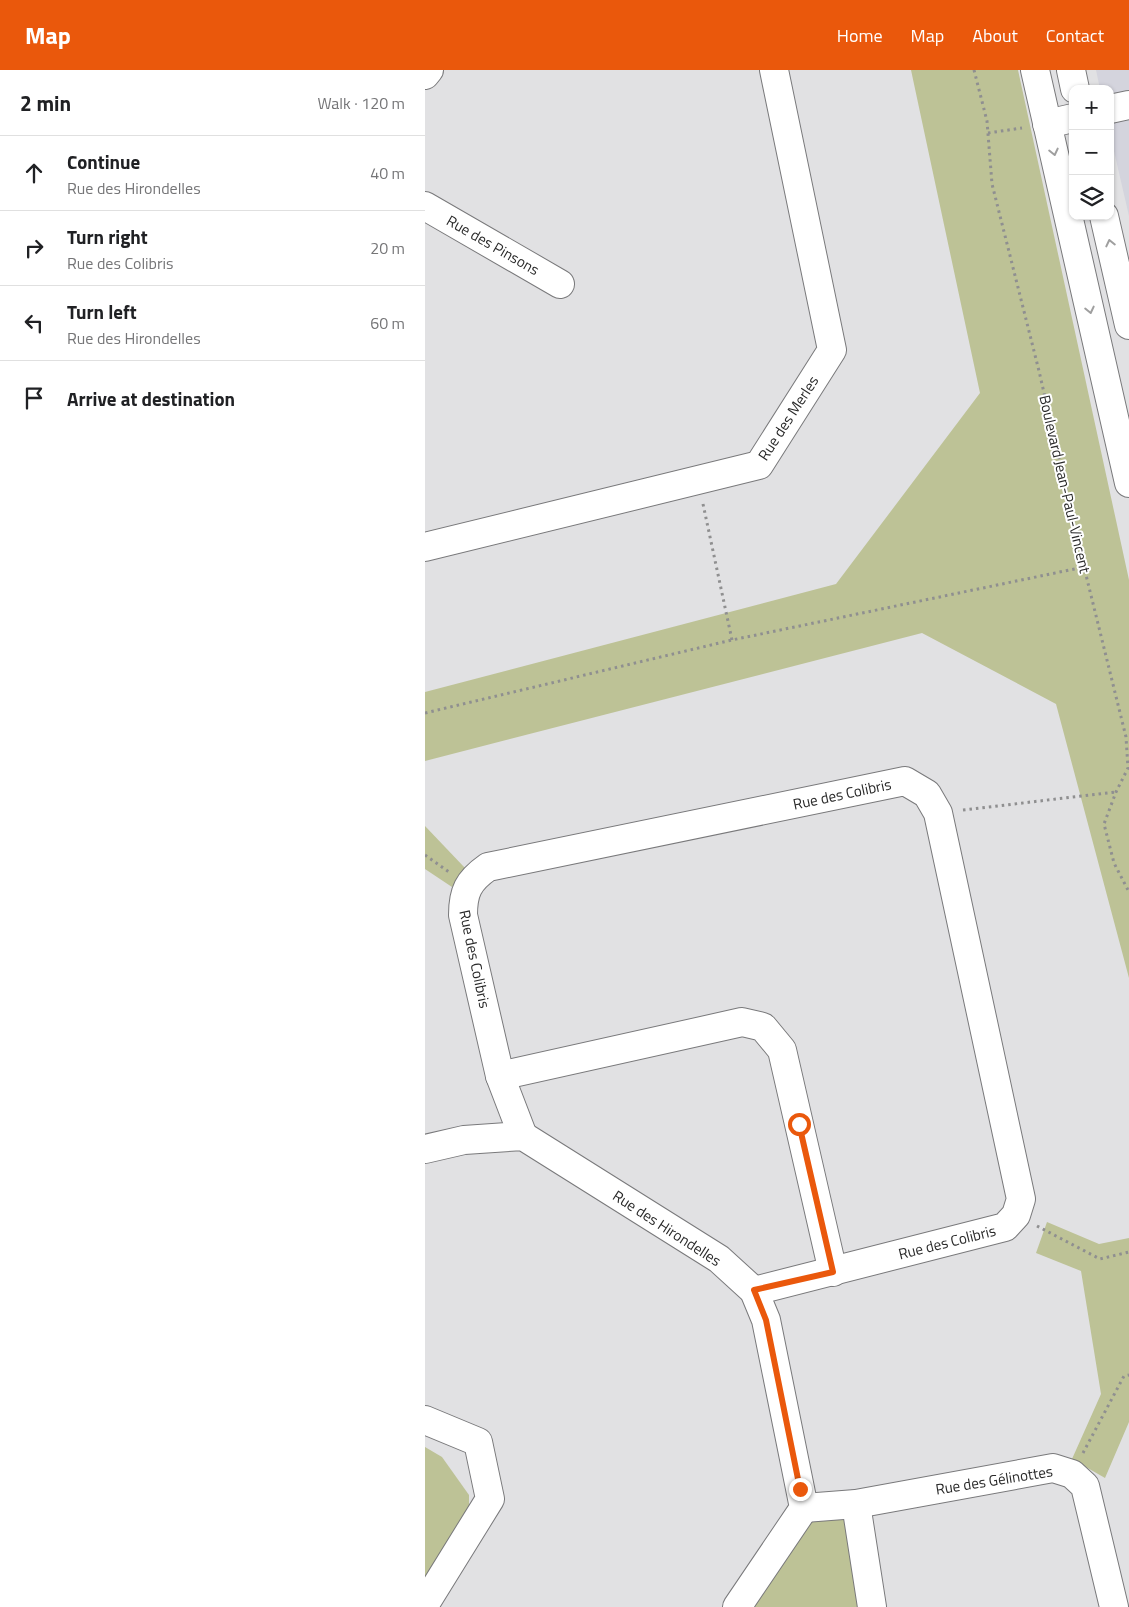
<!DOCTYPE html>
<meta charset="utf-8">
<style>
body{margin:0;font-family:"Titillium Web",sans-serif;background:#f6f6f6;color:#202124}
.controls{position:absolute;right:15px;top:15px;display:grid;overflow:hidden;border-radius:10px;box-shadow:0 1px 4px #0004}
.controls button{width:45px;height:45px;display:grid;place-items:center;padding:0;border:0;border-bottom:1px solid #e0e0e0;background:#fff;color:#202124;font:25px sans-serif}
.stop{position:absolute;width:15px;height:15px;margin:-11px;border:4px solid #ea580c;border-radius:50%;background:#fff}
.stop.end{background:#ea580c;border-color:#fff;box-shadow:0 1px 5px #0008}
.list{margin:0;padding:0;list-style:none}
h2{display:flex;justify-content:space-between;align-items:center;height:65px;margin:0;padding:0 20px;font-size:21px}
h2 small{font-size:16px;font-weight:400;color:#757577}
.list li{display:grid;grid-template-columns:32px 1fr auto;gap:15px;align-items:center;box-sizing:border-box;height:75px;padding:0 20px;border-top:1px solid #e0e0e0}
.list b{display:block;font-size:19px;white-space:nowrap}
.list p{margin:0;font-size:16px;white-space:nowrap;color:#757577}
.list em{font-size:16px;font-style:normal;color:#757577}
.icon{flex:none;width:28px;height:28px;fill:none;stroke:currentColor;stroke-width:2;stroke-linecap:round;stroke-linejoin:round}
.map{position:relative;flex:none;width:704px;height:1537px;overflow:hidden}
header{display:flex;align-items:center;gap:30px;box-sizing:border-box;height:70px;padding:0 25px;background:#ea580c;color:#fff}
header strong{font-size:24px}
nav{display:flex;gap:28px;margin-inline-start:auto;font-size:18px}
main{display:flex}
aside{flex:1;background:#fff}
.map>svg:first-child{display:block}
.built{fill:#d4d4dd}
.green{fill:#bdc296}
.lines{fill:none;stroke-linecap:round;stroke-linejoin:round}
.minor-casing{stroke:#79797b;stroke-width:30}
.path{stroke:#8f8f90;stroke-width:3;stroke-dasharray:2.5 4;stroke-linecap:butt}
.minor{stroke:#fff;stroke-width:28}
.oneway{stroke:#9f9f9f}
.route{stroke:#ea580c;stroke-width:6}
.labels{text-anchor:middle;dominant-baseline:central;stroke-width:4;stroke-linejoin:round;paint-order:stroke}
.street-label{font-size:15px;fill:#292929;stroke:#fff}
</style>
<header>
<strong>Map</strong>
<nav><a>Home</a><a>Map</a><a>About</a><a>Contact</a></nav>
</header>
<main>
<aside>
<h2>2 min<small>Walk · 120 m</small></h2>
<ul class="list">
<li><svg class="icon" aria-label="ahead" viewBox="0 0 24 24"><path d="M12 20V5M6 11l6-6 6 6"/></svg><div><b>Continue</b><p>Rue des Hirondelles</p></div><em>40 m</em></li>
<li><svg class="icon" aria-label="right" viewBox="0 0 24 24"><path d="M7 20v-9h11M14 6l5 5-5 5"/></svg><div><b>Turn right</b><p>Rue des Colibris</p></div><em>20 m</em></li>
<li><svg class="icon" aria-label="left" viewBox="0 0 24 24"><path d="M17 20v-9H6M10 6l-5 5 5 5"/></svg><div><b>Turn left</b><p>Rue des Hirondelles</p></div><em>60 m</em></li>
<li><svg class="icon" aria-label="arrive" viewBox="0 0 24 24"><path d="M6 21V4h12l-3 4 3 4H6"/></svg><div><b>Arrive at destination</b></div></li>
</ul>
</aside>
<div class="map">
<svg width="704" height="1537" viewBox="0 0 704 1537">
<rect width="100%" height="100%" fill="#e1e1e3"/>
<path class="built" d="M671,0h33v146l-19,-82v-45h-10z"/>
<g class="green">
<path d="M486,0h107l111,510v398l-73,-274 -134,-71 -497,128v-69l411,-108 144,-191z"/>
<path d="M0,756l40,42 -13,19 -27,-18z"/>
<path d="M622,1152l52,22 30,-6v184l-24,56 -33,-19 29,-65 -20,-123 -45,-18z"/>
<path d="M0,1377l17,10 27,38v20l-44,75z"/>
<path d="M431,1434l16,103h-135l67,-99z"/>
</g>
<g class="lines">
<defs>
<g id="minor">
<path d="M610,0l94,413"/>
<path d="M646,0l4,19"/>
<path d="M0,5l4,-5"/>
<path d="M685,39l19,-4"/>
<path d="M622,54l26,-6"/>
<path d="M0,136l135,78"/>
<path d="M679,146l25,109"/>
<path d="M0,477l334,-82 73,-115 -58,-280"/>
<path d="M75,1006l242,-54 21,5 19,23 51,222"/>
<path d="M98,1066l-23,-60 -37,-161c0,-23 5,-34 25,-48l417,-86 22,13 11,19 83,386 -5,16 -11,12 -251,64"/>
<path d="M0,1079l39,-9 59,-4 196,123 35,32 12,29 38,188 -67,99"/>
<path d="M0,1350l53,22 12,57 -65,105"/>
<path d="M431,1434l16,103"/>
<path d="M379,1438l52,-4 197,-36 19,6 13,12 29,121"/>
</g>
</defs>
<use href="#minor" class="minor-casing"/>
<g class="path">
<path d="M549,0l13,51 5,63 47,187 45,196 42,170 2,31 -12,24 -12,32 10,39 15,29"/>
<path d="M563,63l34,-5"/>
<path d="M278,434l29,136"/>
<path d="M0,643l307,-73 352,-73"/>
<path d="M538,740l153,-18"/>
<path d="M0,785l24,17"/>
<path d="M612,1156l63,33 29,-7"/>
<path d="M658,1383l41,-77 5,-1"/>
</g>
<use href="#minor" class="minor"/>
</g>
<defs><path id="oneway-chevron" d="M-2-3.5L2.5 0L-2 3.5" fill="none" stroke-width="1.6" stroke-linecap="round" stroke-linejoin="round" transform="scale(1.25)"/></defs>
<g class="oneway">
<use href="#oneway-chevron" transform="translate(629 82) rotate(77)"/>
<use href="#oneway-chevron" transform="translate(685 173) rotate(-103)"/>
<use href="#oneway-chevron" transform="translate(665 240) rotate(77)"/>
</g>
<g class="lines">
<path class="route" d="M374,1054l34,148 -79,18 12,30 34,169"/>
</g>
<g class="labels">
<g class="street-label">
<text transform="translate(68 175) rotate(30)">Rue des Pinsons</text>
<text transform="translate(363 348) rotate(-57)">Rue des Merles</text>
<text transform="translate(640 414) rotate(77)">Boulevard Jean-Paul-Vincent</text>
<text transform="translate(417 724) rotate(-12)">Rue des Colibris</text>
<text transform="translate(50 889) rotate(78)">Rue des Colibris</text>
<text transform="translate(242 1158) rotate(33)">Rue des Hirondelles</text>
<text transform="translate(522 1172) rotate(-14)">Rue des Colibris</text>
<text transform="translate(569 1410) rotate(-9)">Rue des Gélinottes</text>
</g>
</g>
</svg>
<div class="controls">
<button>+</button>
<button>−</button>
<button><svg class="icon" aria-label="layers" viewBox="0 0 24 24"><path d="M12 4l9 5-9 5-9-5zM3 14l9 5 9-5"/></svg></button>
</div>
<div class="stop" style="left:374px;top:1054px"></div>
<div class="stop end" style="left:375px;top:1419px"></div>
</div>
</main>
